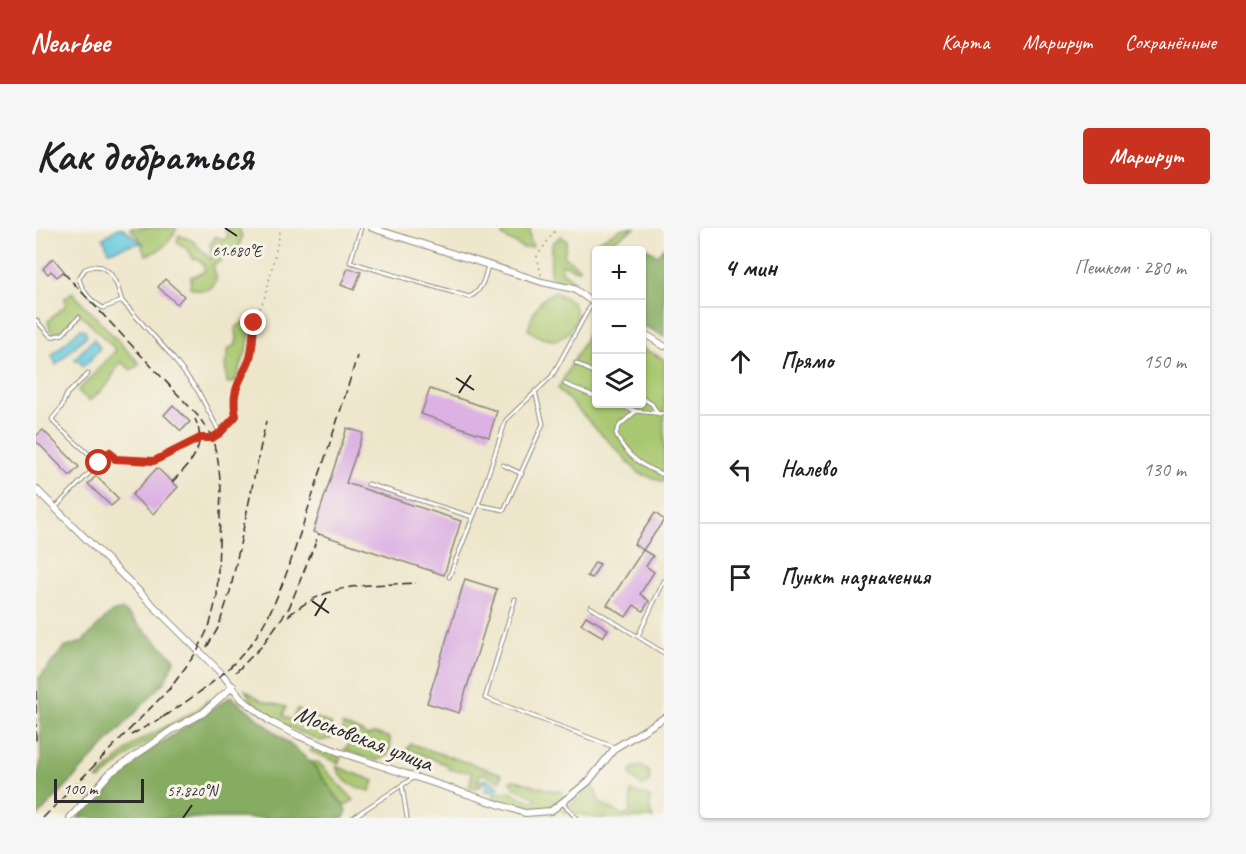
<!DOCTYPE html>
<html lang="ru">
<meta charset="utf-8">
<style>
body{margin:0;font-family:Caveat,sans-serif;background:#f6f6f6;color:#202124}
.controls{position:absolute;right:18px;top:18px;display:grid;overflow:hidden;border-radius:6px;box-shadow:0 2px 4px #0004}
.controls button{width:54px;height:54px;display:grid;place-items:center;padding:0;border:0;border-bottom:2px solid #e0e0e0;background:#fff;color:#202124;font:30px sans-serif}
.scale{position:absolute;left:18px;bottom:15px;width:90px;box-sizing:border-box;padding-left:6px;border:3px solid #2b2b2b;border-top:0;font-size:16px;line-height:21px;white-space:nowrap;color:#2b2b2b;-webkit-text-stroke:4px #f7f3e8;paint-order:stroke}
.stop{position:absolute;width:18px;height:18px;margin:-14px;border:4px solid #c8321e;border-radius:50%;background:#fff}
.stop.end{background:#c8321e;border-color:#fff;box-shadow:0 2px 6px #0008}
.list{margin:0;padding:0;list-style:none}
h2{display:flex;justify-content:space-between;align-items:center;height:78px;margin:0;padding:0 24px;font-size:26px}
h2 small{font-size:20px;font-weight:400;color:#757577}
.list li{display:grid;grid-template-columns:39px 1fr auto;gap:18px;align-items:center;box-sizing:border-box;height:108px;padding:0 24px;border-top:2px solid #e0e0e0}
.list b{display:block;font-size:22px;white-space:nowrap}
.list em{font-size:20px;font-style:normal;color:#757577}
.icon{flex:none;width:33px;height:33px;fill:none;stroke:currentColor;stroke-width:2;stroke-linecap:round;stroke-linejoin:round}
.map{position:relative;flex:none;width:628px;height:590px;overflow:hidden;border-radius:6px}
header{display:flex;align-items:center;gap:36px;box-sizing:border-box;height:84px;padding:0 30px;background:#c8321e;color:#fff}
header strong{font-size:28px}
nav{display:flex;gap:33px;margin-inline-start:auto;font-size:21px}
.intro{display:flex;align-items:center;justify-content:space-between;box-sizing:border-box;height:144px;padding:0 36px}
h1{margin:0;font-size:42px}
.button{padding:15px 27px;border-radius:6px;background:#c8321e;color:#fff;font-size:21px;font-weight:700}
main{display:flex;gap:36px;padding:0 36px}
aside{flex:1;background:#fff;border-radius:6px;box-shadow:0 2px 4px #0004}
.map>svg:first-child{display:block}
.green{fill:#a8c76f;stroke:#6a794d;stroke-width:1.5}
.forest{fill:#86ac62;stroke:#586c46;stroke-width:1.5}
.water{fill:#61c7de;stroke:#467984;stroke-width:1.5}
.building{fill:#dcb1e4}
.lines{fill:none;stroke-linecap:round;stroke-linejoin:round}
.lane-casing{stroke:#8c887b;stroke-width:5}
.street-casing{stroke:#8c887b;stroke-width:8}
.path{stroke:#8c887b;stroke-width:1.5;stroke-dasharray:1.5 4.5;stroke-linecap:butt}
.lane{stroke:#fff;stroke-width:3}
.street{stroke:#fff;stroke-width:6}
.rail{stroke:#2b2b2b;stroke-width:1.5;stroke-dasharray:9 4.5;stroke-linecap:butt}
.route{stroke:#c8321e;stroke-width:8}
.ticks{fill:none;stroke:#2b2b2b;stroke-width:2}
.labels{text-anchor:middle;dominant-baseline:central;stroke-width:6;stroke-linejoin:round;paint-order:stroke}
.street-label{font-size:24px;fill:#2b2b2b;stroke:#f7f3e8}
.ticks-label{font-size:15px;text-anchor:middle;fill:#2b2b2b;stroke:#f7f3e8;stroke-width:6;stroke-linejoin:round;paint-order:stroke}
</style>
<header>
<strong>Nearbee</strong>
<nav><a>Карта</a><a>Маршрут</a><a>Сохранённые</a></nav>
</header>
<div class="intro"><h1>Как добраться</h1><a class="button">Маршрут</a></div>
<main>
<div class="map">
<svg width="628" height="590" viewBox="0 0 628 590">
<rect width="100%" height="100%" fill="#f7f3e8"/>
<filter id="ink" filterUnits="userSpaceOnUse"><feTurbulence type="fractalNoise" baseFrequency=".0167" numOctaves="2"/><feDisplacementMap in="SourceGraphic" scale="12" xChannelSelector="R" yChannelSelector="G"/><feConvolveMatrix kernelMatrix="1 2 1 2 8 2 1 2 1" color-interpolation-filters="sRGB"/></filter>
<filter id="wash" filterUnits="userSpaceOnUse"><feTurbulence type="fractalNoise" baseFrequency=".008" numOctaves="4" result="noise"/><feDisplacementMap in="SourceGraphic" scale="24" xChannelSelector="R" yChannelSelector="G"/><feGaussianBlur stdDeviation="1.35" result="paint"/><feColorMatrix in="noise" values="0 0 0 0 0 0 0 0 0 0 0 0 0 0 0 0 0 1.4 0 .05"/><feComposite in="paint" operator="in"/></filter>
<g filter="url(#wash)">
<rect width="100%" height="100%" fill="#eee6cb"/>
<g class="green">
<path d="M94,0h47c-7,14 -15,23 -31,27l-4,-7 2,-4z"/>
<path d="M189,0h14l3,9 -5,16h-10l-3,6 -11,6c1,5 4,11 3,15 -3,13 -18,11 -26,7l1,-10 13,-5v-7l-5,-6h-6l-4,-9 -12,-7 2,-8 14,6 17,18 2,-1 -2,-13 6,-9 7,4 5,-3z"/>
<path d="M469,0h25v11l3,8 -10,1 -21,-12z"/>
<path d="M587,0h12l-36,21 -7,-5z"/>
<path d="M525,8l6,5 -3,15 16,12 -4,2 -13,-6 -2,6 14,11h-18l-7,-6 2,-31z"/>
<path d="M36,64l68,72 -9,6 -10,-8c-5,7 -7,10 -10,17 -4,9 -16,16 -22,22l-11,-10 38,-41 -36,-36 -20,17 -6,2 -4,-3 -2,-9 18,-16 -1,-7z"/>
<path d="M518,64l19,10 4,16 -8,14 -13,9 -14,-3 -14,-8c4,-16 10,-31 26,-38z"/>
<path d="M218,87l-7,34 -12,33 -8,1 -2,-18 4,-17 7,-3 1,-9 -2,-8z"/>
<path d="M557,97l3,1v78h46v-56l22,11v123l-25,-9 -81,-84z"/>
<path d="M209,462l18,11 23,6 -3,9 9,4 5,-11 34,15 2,14 -12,3c-28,-12 -63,-23 -76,-51z"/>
<path d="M172,472l3,3 -12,10 -61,35 -38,32 -3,-1 38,-36 62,-33z"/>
<path d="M306,497l18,6 7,5 9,-3 14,5v15l-12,8 -34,-11 9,-10 -9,-6z"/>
<path d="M375,516l91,30 -2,7 -18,-8 -5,8 5,5 -13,3 3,-17c-9,-2 -15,0 -24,-3v-4l-41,-16z"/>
<path d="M278,519l27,10 -2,6 -29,-12z"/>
<path d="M275,534h7l36,38 -10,6z"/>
<path d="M300,538l38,15 -4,10c-18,-4 -27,-8 -34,-25z"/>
<path d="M607,538l7,8 -1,9 -6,3 -11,-8 -2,-4 3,-6z"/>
<path d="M479,552l40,11h6l4,7 -16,10 -11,3 -46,-12 2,-4 14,-4 22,10 7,-1 -2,-3 -20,-9 -5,-7z"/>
<path d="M557,558l7,17 25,13 5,-4 1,-21 19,6v12l3,9h-56l-34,-7z"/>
</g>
<g class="forest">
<path d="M607,18l14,9 7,-8v89l-22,-11v-75h-10z"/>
<path d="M86,381l53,50 -10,22 -129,137v-35l5,-22 -2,-83 25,-30 18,-6 30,-30z"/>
<path d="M195,468l80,66 36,49 -3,7h-266c36,-51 103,-86 153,-122z"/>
</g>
<g class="water">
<path d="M82,0h5l20,16c-12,-2 -22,5 -34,7l-6,-13z"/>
<path d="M44,101l5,1 2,5 -31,30 -4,-10z"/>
<path d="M58,111l6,9 -13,16 -4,2 -4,-5h-3l-1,-3z"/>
<path d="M450,551l9,4 4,5 -3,5 -11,-2 2,-6 -7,-4z"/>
</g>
<g id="blocks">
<g class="building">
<path d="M17,30l11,13 -7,6 -6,-6 -3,3 -5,-5z"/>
<path d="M312,40l13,4 -7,18 -13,-5z"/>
<path d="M129,51l19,17 -7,8 -19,-17z"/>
<path d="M394,161l67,22 -8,26 -68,-23z"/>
<path d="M137,177l17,17 -9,9 -17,-16z"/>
<path d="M311,200l16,5 -17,50 115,38 -17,54 -131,-43z"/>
<path d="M7,202l36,37 -9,9 -34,-35v-5z"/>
<path d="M121,240l21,19 -25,27 -21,-19z"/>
<path d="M60,248l23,23 -8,7 -23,-22z"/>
<path d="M619,285l9,7 -21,30 -9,-6z"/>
<path d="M607,322l10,6 -7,10 8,6 -14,22 9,7 -6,10 -9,-6 -8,12 -19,-12z"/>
<path d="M559,334l5,2 -8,14 -5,-2z"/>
<path d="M429,351l32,10 -38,124 -32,-10z"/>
<path d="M550,388l22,13 -5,8 -22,-13z"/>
</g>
</g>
</g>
<g filter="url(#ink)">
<use href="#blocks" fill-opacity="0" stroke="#8c887b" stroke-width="1.5"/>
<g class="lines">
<defs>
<g id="lane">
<path d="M325,0l-11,34 119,35c13,-5 16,-20 19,-32"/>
<path d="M86,73l-19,7c-12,-7 -21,-16 -24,-30l6,-9 9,-3 8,1 8,6 7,12 5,16 48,53 28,37 22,42"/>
<path d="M0,92l15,17 12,-3 16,-17"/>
<path d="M540,135l20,11"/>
<path d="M52,146l-21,20 -6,14 -9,11 3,5 44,39"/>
<path d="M529,156l31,13"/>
<path d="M606,170l10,6 5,9"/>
<path d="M579,176l21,7 28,3"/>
<path d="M600,183l-16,14 -4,8 1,4c11,20 26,30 47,38"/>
<path d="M467,237l19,9"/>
<path d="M332,256l105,33"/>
<path d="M443,277l25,5 39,-86 -8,-33"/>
<path d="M20,279l54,-55 5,7 39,2 46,-23 12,-1 8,-4 16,-17"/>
<path d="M413,349l29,-72 28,-85 46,-44 40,-73"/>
<path d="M479,371l-30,99 129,49"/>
<path d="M554,379l74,46"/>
<path d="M602,408l26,-55"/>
<path d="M366,557l5,33"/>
<path d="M526,574l14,16"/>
<path d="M316,590l61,-40"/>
</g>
<g id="street">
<path d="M336,0l170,54 32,7 22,15"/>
<path d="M606,104l22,14"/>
<path d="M0,261l186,185 20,25 29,23 28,14 40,16 186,61 26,-2 37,-29 27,-34 49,-30"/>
<path d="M34,590l40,-45 62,-43 31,-17 30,-27"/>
</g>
</defs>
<use href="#lane" class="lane-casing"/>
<use href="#street" class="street-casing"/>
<g class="path">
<path d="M505,47l-4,-19 20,-28"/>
<path d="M199,183l-2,-9 7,-28 10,-14 4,-37 12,-29 15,-66"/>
</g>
<use href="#lane" class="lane"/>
<use href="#street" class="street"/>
<g class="rail">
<path d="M27,44l136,145 13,20 6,23 3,29 -4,107 -7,28 -12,26 -29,40"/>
<path d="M136,254c18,-18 36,-36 23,-63"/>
<path d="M252,388c42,-35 77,-30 128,-33"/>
<path d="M171,419l11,-19 12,-36 36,-171"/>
<path d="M200,444l25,-25 28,-39 30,-74"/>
<path d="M0,463v50"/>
<path d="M127,489c32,-21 65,-43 88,-73 28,-39 42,-90 57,-135 17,-51 34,-101 49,-153"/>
<path d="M95,507l39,-22"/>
<path d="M7,590l130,-133"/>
</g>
</g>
</g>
<g class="lines" filter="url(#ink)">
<path class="route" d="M63,235l11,-11 5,7 39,2 46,-23h12l8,-5 16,-17c-5,-25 3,-33 13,-55 4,-10 4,-26 5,-38"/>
</g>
<path class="ticks" d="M189,0l12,8M420,150l18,12M423,165l12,-18M276,373l17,12M279,388l11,-18M147,590l9,-13"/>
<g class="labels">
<g class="street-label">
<text transform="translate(328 510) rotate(21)">Московская улица</text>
</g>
</g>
<g class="ticks-label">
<text x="201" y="28">61.680°E</text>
<text x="156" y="568">57.820°N</text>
</g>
</svg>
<div class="controls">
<button>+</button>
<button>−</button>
<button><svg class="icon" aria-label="layers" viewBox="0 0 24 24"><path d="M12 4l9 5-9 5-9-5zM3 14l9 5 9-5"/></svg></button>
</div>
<div class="scale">100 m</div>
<div class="stop" style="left:63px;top:235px"></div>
<div class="stop end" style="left:218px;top:95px"></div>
</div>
<aside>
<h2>4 мин<small>Пешком · 280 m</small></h2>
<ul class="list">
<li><svg class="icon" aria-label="ahead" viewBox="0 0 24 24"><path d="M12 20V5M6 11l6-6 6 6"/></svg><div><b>Прямо</b></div><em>150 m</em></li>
<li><svg class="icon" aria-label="left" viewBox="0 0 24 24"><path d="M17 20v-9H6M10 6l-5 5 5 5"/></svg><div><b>Налево</b></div><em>130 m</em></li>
<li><svg class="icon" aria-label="arrive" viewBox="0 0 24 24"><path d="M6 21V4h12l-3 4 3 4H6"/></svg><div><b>Пункт назначения</b></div></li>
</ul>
</aside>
</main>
